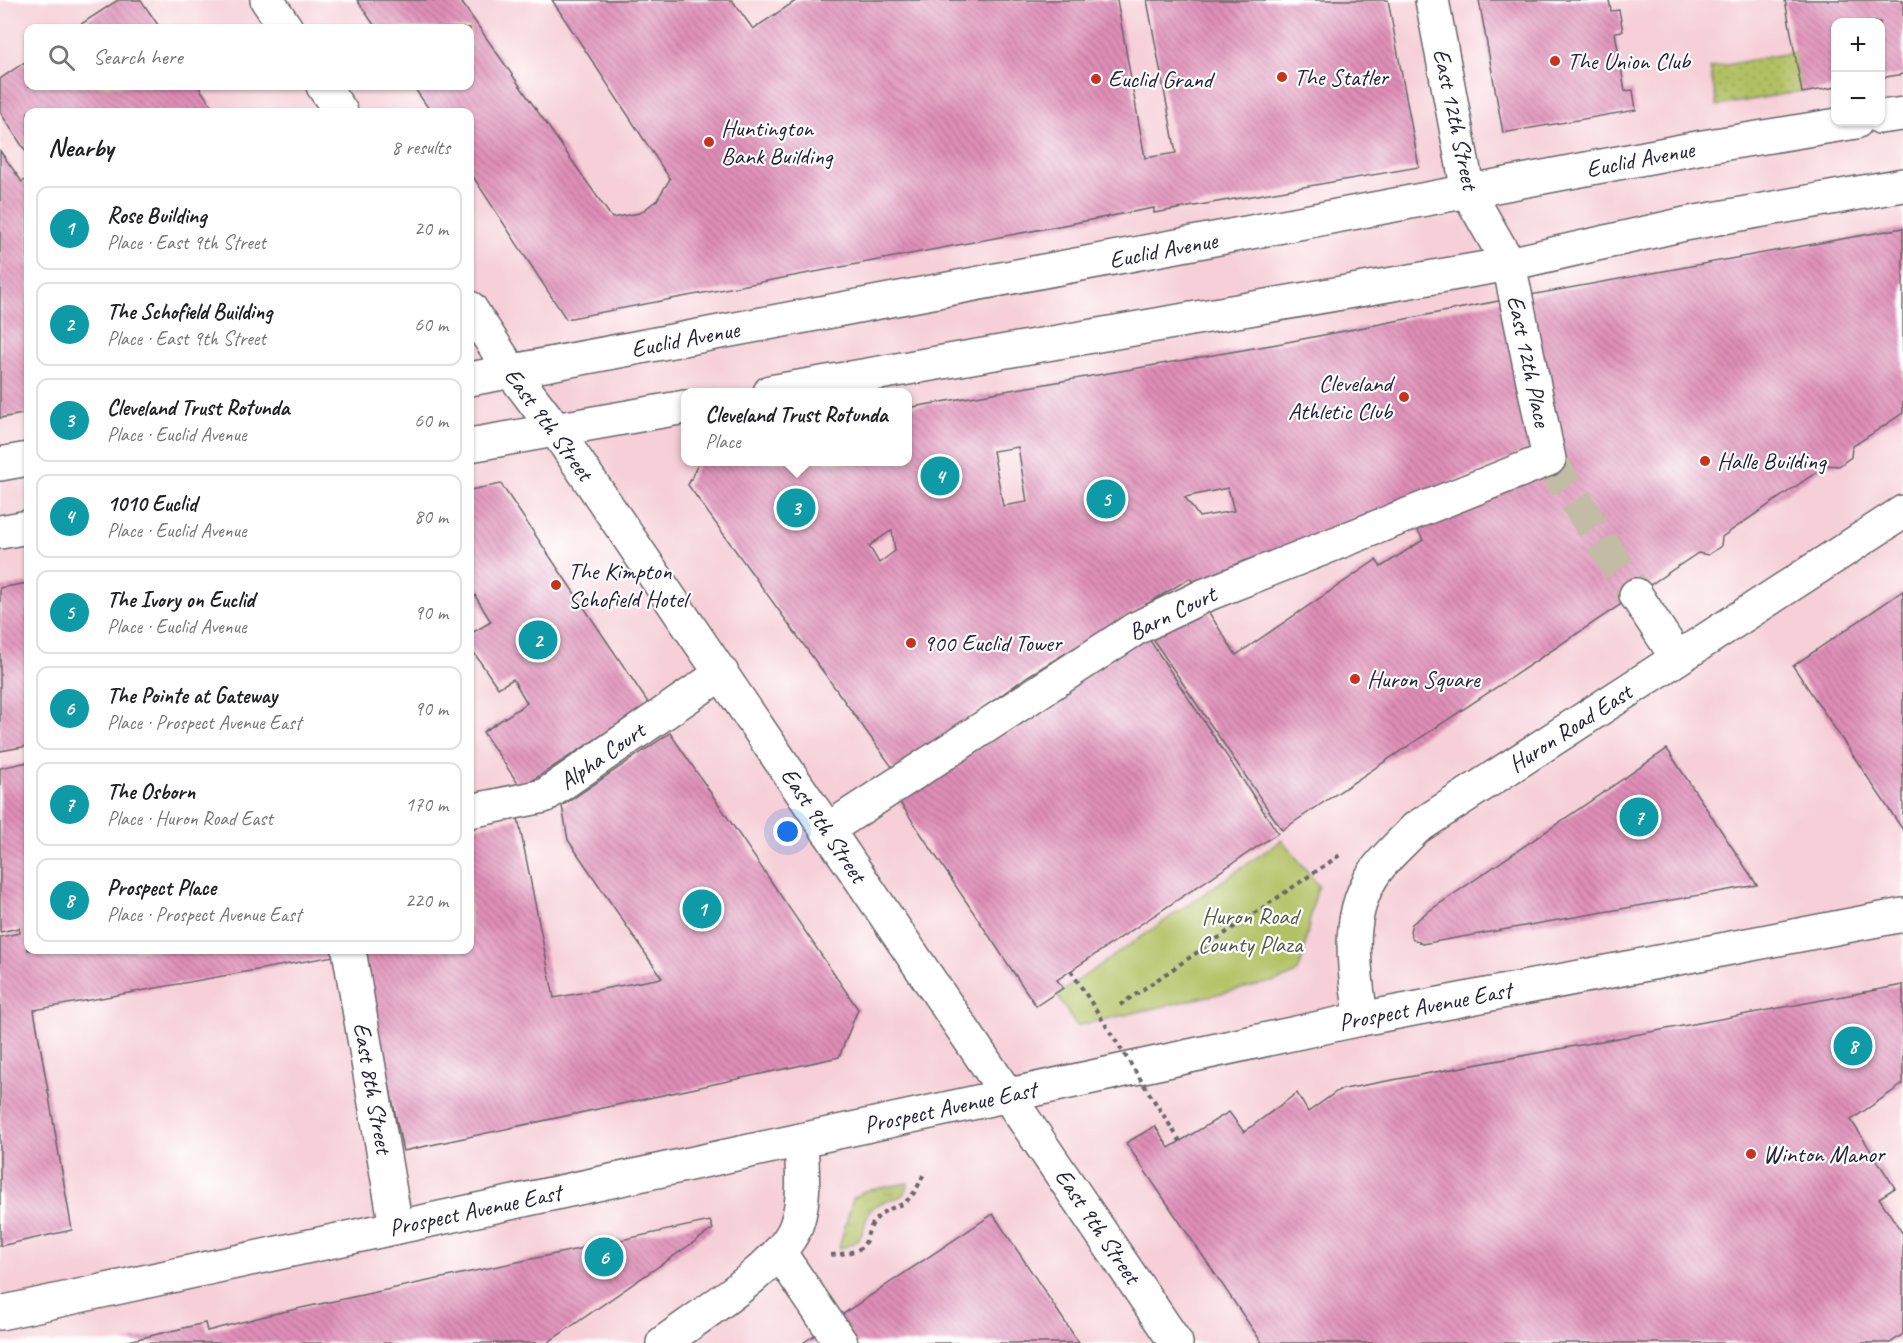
<!DOCTYPE html>
<meta charset="utf-8">
<style>
body{margin:0;font-family:Caveat,sans-serif;background:#f2f2f2;color:#202124}
.controls{position:absolute;right:18px;top:18px;display:grid;overflow:hidden;border-radius:12px;box-shadow:0 2px 4px #0004}
.controls button{width:54px;height:54px;display:grid;place-items:center;padding:0;border:0;border-bottom:2px solid #e0e0e0;background:#fff;color:#202124;font:30px sans-serif}
.you{position:absolute;left:788px;top:832px;width:21px;height:21px;margin:-15px;border:4px solid #fff;border-radius:50%;background:#1a73e8;box-shadow:0 0 0 9px #1a73e833}
.badge{display:grid;place-items:center;width:39px;height:39px;border-radius:50%;background:#c8321e;color:#fff;font-size:20px;font-weight:700}
.pin{position:absolute;translate:-50% -50%;border:3px solid #fff;box-shadow:0 2px 6px #0006}
.popup{position:absolute;left:681px;top:388px;width:231px;height:78px;box-sizing:border-box;display:grid;place-content:center;border-radius:12px;background:#fff;filter:drop-shadow(0 2px 4px #0005);font-size:20px;white-space:nowrap;color:#757577}
.popup b{font-size:22px;color:#202124}
.popup::after{content:'';position:absolute;left:50%;top:100%;margin-left:-12px;border:12px solid transparent;border-top-color:#fff}
.list{margin:0;padding:0;list-style:none}
h2{display:flex;justify-content:space-between;align-items:center;height:78px;margin:0;padding:0 24px;font-size:26px}
h2 small{font-size:20px;font-weight:400;color:#757577}
.list li{display:grid;grid-template-columns:39px 1fr auto;gap:18px;align-items:center;box-sizing:border-box;height:84px;margin:0 12px 12px;padding:0 12px;border:2px solid #e0e0e0;border-radius:12px}
.list b{display:block;font-size:22px;white-space:nowrap}
.list p{margin:0;font-size:20px;white-space:nowrap;color:#757577}
.list em{font-size:20px;font-style:normal;color:#757577}
.icon{flex:none;width:33px;height:33px;fill:none;stroke:currentColor;stroke-width:2;stroke-linecap:round;stroke-linejoin:round}
.map{position:relative;flex:none;width:1903px;height:1343px;overflow:hidden}
.search{position:absolute;background:#fff;box-shadow:0 2px 4px #0004;left:24px;top:24px;width:450px;height:66px;display:flex;align-items:center;gap:15px;box-sizing:border-box;padding:0 21px;border-radius:12px;color:#757577;font-size:22px}
.panel{position:absolute;background:#fff;box-shadow:0 2px 4px #0004;left:24px;top:108px;width:450px;height:846px;border-radius:12px}
.map>svg:first-child{display:block}
.built{fill:#f6cfd8;fill-rule:evenodd}
.grass{fill:url(#grass-tufts);stroke:#6a7250;stroke-width:1.5}
.park{fill:#b2c164;stroke:#6a7250;stroke-width:1.5}
.garden{fill:url(#garden-dots);stroke:#6a7250;stroke-width:1.5}
.building{fill:url(#building-back-hatch);fill-rule:evenodd}
.lines{fill:none;stroke-linecap:round;stroke-linejoin:round}
.minor-tunnel{stroke:#c2bba5;stroke-width:33;stroke-dasharray:33 16;stroke-linecap:butt}
.minor-casing{stroke:#68656a;stroke-width:36}
.major-casing{stroke:#68656a;stroke-width:36}
.path{stroke:#68656a;stroke-width:4;stroke-dasharray:4.5 4.5;stroke-linecap:butt}
.minor{stroke:#fff;stroke-width:33}
.major{stroke:#fff;stroke-width:33}
.path-bridge{stroke:#68656a;stroke-width:4;stroke-dasharray:4.5 4.5;stroke-linecap:butt}
.poi-dot{fill:#c8321e;stroke:#fff;stroke-width:2}
.labels{text-anchor:middle;dominant-baseline:central;stroke-width:4.5;stroke-linejoin:round;paint-order:stroke}
.poi-label{font-size:24px;fill:#22223b;stroke:#fff;text-anchor:start}
.street-label{font-size:24px;fill:#22223b;stroke:#fff}
.park-label{font-size:24px;fill:#545a49;stroke:#fff}
</style>
<div class="map">
<svg width="1903" height="1343" viewBox="0 0 1903 1343">
<defs>
<pattern id="grass-tufts" width="24" height="20" patternUnits="userSpaceOnUse" patternTransform="scale(1.5)"><rect width="24" height="20" fill="#b2c164"/><path d="M3 7l-1-3M5 7V3M7 7l1-3M15 17l-1-3M17 17v-4M19 17l1-3" fill="none" stroke="#909c54"/></pattern>
<pattern id="garden-dots" width="8" height="8" patternUnits="userSpaceOnUse" patternTransform="scale(1.5)"><rect width="8" height="8" fill="#b2c164"/><path d="M2 2h.1M6 6h.1" fill="none" stroke="#909c54" stroke-width="1.8" stroke-linecap="round"/></pattern>
<pattern id="building-back-hatch" width="6" height="6" patternUnits="userSpaceOnUse" patternTransform="scale(1.5)"><rect width="6" height="6" fill="#e08fb7"/><path d="M-1 5l2 2M0 0l6 6M5-1l2 2" fill="none" stroke="#b57496"/></pattern>
</defs>
<rect width="100%" height="100%" fill="#fff"/>
<filter id="ink" filterUnits="userSpaceOnUse"><feTurbulence type="fractalNoise" baseFrequency=".0167" numOctaves="2"/><feDisplacementMap in="SourceGraphic" scale="12" xChannelSelector="R" yChannelSelector="G"/><feConvolveMatrix kernelMatrix="1 2 1 2 8 2 1 2 1" color-interpolation-filters="sRGB"/></filter>
<filter id="wash" filterUnits="userSpaceOnUse"><feTurbulence type="fractalNoise" baseFrequency=".008" numOctaves="4" result="noise"/><feDisplacementMap in="SourceGraphic" scale="24" xChannelSelector="R" yChannelSelector="G"/><feGaussianBlur stdDeviation="1.35" result="paint"/><feColorMatrix in="noise" values="0 0 0 0 0 0 0 0 0 0 0 0 0 0 0 0 0 1.4 0 .05"/><feComposite in="paint" operator="in"/></filter>
<g filter="url(#wash)">
<rect width="100%" height="100%" fill="#eae1c0"/>
<path class="built" d="M0,0h1903v1343h-1903zM1836,22h44v100h-44zM28,28h442v58h-442zM28,112h442v838h-442zM685,392h222v70h-222z"/>
<path class="grass" d="M908,1183c0,16 -15,15 -27,20 -26,10 -5,40 -42,45l14,-50 11,-7z"/>
<path class="park" d="M1282,840l37,46c-10,20 -14,78 -22,86 -4,4 -12,6 -17,8l-204,46 -19,-31z"/>
<path class="garden" d="M1795,52l7,39 -85,15 -7,-38z"/>
<g id="blocks">
<g class="building">
<path d="M118,0h23l19,28h-85z"/>
<path d="M357,0h109l-4,3 150,215 28,-5 17,-13 13,-21 -118,-179h180l21,29 44,-29h320l28,158 31,-5 -29,-153h241l31,167 -265,46v-5l-588,111 -96,-147v-60h-39l-18,-26h57v-58h-94z"/>
<path d="M1479,0h130l2,11 8,-1 4,21 -8,1 10,59 8,-1 3,20 -133,23z"/>
<path d="M1785,0h118v74l-23,4v-56h-44v65l-34,6z"/>
<path d="M28,60v26h170l18,26h-188v43l-28,-43v-33z"/>
<path d="M0,151l22,31 6,-4v235l-28,5z"/>
<path d="M1903,228v185l-51,34 -1,10 -12,9 -12,-1 -105,72 -1,9 -13,9 -10,-2 -416,277 -134,-198 58,-24 30,47 140,-95 5,7 42,-27 -8,-15 152,-59 -9,-18 -28,-153z"/>
<path d="M1504,300l26,150 -336,134 -4,-6 -162,98 -133,95 -207,-286 11,-23h208v-54l370,-64zM1018,447l9,55 -24,4 -10,-55zM1228,488l6,23 -35,6 -14,-20zM892,530l3,21 -16,12 -10,-17z"/>
<path d="M501,484l148,220 -128,84 -38,-56 44,-29 -14,-24 -15,9 -28,-41v-13l21,-12 -21,-35v-97z"/>
<path d="M28,583v163l-28,5v-163z"/>
<path d="M1903,591v239l-110,-164z"/>
<path d="M1147,636l131,197 -221,147 6,8 -27,18 -137,-205z"/>
<path d="M670,733l188,276 -19,48 -436,94 -42,-201h109v-122l48,-10 36,180 108,-20 -94,-138 -6,-34z"/>
<path d="M1667,749l90,136 -335,59 -10,-6 -2,-7 2,-7 14,-11z"/>
<path d="M28,762v188h305l1,6 -300,54 38,220 -72,16v-309l20,-4 -1,-5 -19,4v-164z"/>
<path d="M1903,985v99l-52,36 44,68 -16,10 24,36v100l-13,9h-628l-136,-200 29,-17 14,22 60,-36 15,20 53,-39 11,19 31,-22z"/>
<path d="M993,1214l86,129h-230l-15,-23z"/>
<path d="M710,1221l3,8 -166,114h-427l85,-20 2,8 66,-17z"/>
<path d="M822,1330l9,13h-28z"/>
</g>
</g>
</g>
<g filter="url(#ink)">
<use href="#blocks" fill-opacity="0" stroke="#68656a" stroke-width="1.5"/>
<g class="lines">
<path class="minor-tunnel" d="M1549,459l87,136"/>
<defs>
<g id="minor">
<path d="M1636,595l41,63"/>
<path d="M470,811l74,-15 178,-123"/>
<path d="M827,830l308,-201 68,-33 346,-137 -40,-195"/>
<path d="M349,950l47,277"/>
<path d="M1361,1019c-6,-52 -17,-102 14,-147 11,-16 28,-30 41,-44l487,-316"/>
<path d="M779,1252l62,91"/>
<path d="M0,1313l1361,-294 542,-104"/>
<path d="M663,1343c35,-26 119,-78 133,-117 10,-27 6,-58 5,-86"/>
</g>
<g id="major">
<path d="M267,0l19,28"/>
<path d="M1432,0l36,192 41,72"/>
<path d="M323,86l18,26"/>
<path d="M1880,117l23,-3"/>
<path d="M470,308l41,63 44,58 621,914"/>
<path d="M470,379l1233,-232 153,-25"/>
<path d="M770,392l739,-128 176,-40 218,-39"/>
<path d="M470,445l215,-38"/>
<path d="M0,464l28,-5"/>
<path d="M0,532l28,-5"/>
</g>
</defs>
<use href="#minor" class="minor-casing"/>
<use href="#major" class="major-casing"/>
<g class="path">
<path d="M1120,1005l220,-150"/>
<path d="M831,1255c50,-4 25,-17 49,-40 7,-7 17,-7 25,-13 10,-7 15,-20 20,-31"/>
</g>
<use href="#minor" class="minor"/>
<use href="#major" class="major"/>
<path class="path-bridge" d="M1071,971l109,170"/>
</g>
</g>
<g class="poi-dot">
<circle cx="1555" cy="61" r="6"/>
<circle cx="1282" cy="77" r="6"/>
<circle cx="1096" cy="79" r="6"/>
<circle cx="709" cy="142" r="6"/>
<circle cx="1404" cy="397" r="6"/>
<circle cx="1705" cy="461" r="6"/>
<circle cx="556" cy="585" r="6"/>
<circle cx="911" cy="643" r="6"/>
<circle cx="1355" cy="679" r="6"/>
<circle cx="1751" cy="1154" r="6"/>
</g>
<g class="labels">
<g class="poi-label">
<text x="1567" y="61">The Union Club</text>
<text x="1294" y="77">The Statler</text>
<text x="1108" y="79">Euclid Grand</text>
<text x="721" y="128">Huntington<tspan x="721" dy="28">Bank Building</tspan></text>
<text x="1392" y="383" text-anchor="end">Cleveland<tspan x="1392" dy="28">Athletic Club</tspan></text>
<text x="1717" y="461">Halle Building</text>
<text x="568" y="571">The Kimpton<tspan x="568" dy="28">Schofield Hotel</tspan></text>
<text x="923" y="643">900 Euclid Tower</text>
<text x="1367" y="679">Huron Square</text>
<text x="1763" y="1154">Winton Manor</text>
</g>
<g class="street-label">
<text transform="translate(1456 119) rotate(78)">East 12th Street</text>
<text transform="translate(1640 159) rotate(-11)">Euclid Avenue</text>
<text transform="translate(1163 250) rotate(-11)">Euclid Avenue</text>
<text transform="translate(685 339) rotate(-11)">Euclid Avenue</text>
<text transform="translate(1529 361) rotate(78)">East 12th Place</text>
<text transform="translate(549 424) rotate(54)">East 9th Street</text>
<text transform="translate(1172 613) rotate(-26)">Barn Court</text>
<text transform="translate(1570 728) rotate(-33)">Huron Road East</text>
<text transform="translate(602 756) rotate(-35)">Alpha Court</text>
<text transform="translate(824 825) rotate(56)">East 9th Street</text>
<text transform="translate(1425 1006) rotate(-11)">Prospect Avenue East</text>
<text transform="translate(373 1088) rotate(80)">East 8th Street</text>
<text transform="translate(950 1107) rotate(-12)">Prospect Avenue East</text>
<text transform="translate(475 1210) rotate(-12)">Prospect Avenue East</text>
<text transform="translate(1098 1226) rotate(56)">East 9th Street</text>
</g>
<g class="park-label">
<text x="1250" y="916">Huron Road<tspan x="1250" dy="28">County Plaza</tspan></text>
</g>
</g>
</svg>
<div class="controls">
<button>+</button>
<button>−</button>
</div>
<div class="you"></div>
<div class="pin badge" style="left:702px;top:909px;background:#0f9aa8">1</div>
<div class="pin badge" style="left:538px;top:640px;background:#0f9aa8">2</div>
<div class="pin badge" style="left:796px;top:508px;background:#0f9aa8">3</div>
<div class="popup"><b>Cleveland Trust Rotunda</b>Place</div>
<div class="pin badge" style="left:940px;top:476px;background:#0f9aa8">4</div>
<div class="pin badge" style="left:1106px;top:499px;background:#0f9aa8">5</div>
<div class="pin badge" style="left:604px;top:1257px;background:#0f9aa8">6</div>
<div class="pin badge" style="left:1639px;top:817px;background:#0f9aa8">7</div>
<div class="pin badge" style="left:1853px;top:1046px;background:#0f9aa8">8</div>
<div class="search"><svg class="icon" aria-label="search" viewBox="0 0 24 24"><circle cx="10" cy="10" r="6"/><path d="M15 15l6 6"/></svg>Search here</div>
<section class="panel">
<h2>Nearby<small>8 results</small></h2>
<ul class="list">
<li><span class="badge" style="background:#0f9aa8">1</span><div><b>Rose Building</b><p>Place · East 9th Street</p></div><em>20 m</em></li>
<li><span class="badge" style="background:#0f9aa8">2</span><div><b>The Schofield Building</b><p>Place · East 9th Street</p></div><em>60 m</em></li>
<li><span class="badge" style="background:#0f9aa8">3</span><div><b>Cleveland Trust Rotunda</b><p>Place · Euclid Avenue</p></div><em>60 m</em></li>
<li><span class="badge" style="background:#0f9aa8">4</span><div><b>1010 Euclid</b><p>Place · Euclid Avenue</p></div><em>80 m</em></li>
<li><span class="badge" style="background:#0f9aa8">5</span><div><b>The Ivory on Euclid</b><p>Place · Euclid Avenue</p></div><em>90 m</em></li>
<li><span class="badge" style="background:#0f9aa8">6</span><div><b>The Pointe at Gateway</b><p>Place · Prospect Avenue East</p></div><em>90 m</em></li>
<li><span class="badge" style="background:#0f9aa8">7</span><div><b>The Osborn</b><p>Place · Huron Road East</p></div><em>170 m</em></li>
<li><span class="badge" style="background:#0f9aa8">8</span><div><b>Prospect Place</b><p>Place · Prospect Avenue East</p></div><em>220 m</em></li>
</ul>
</section>
</div>
